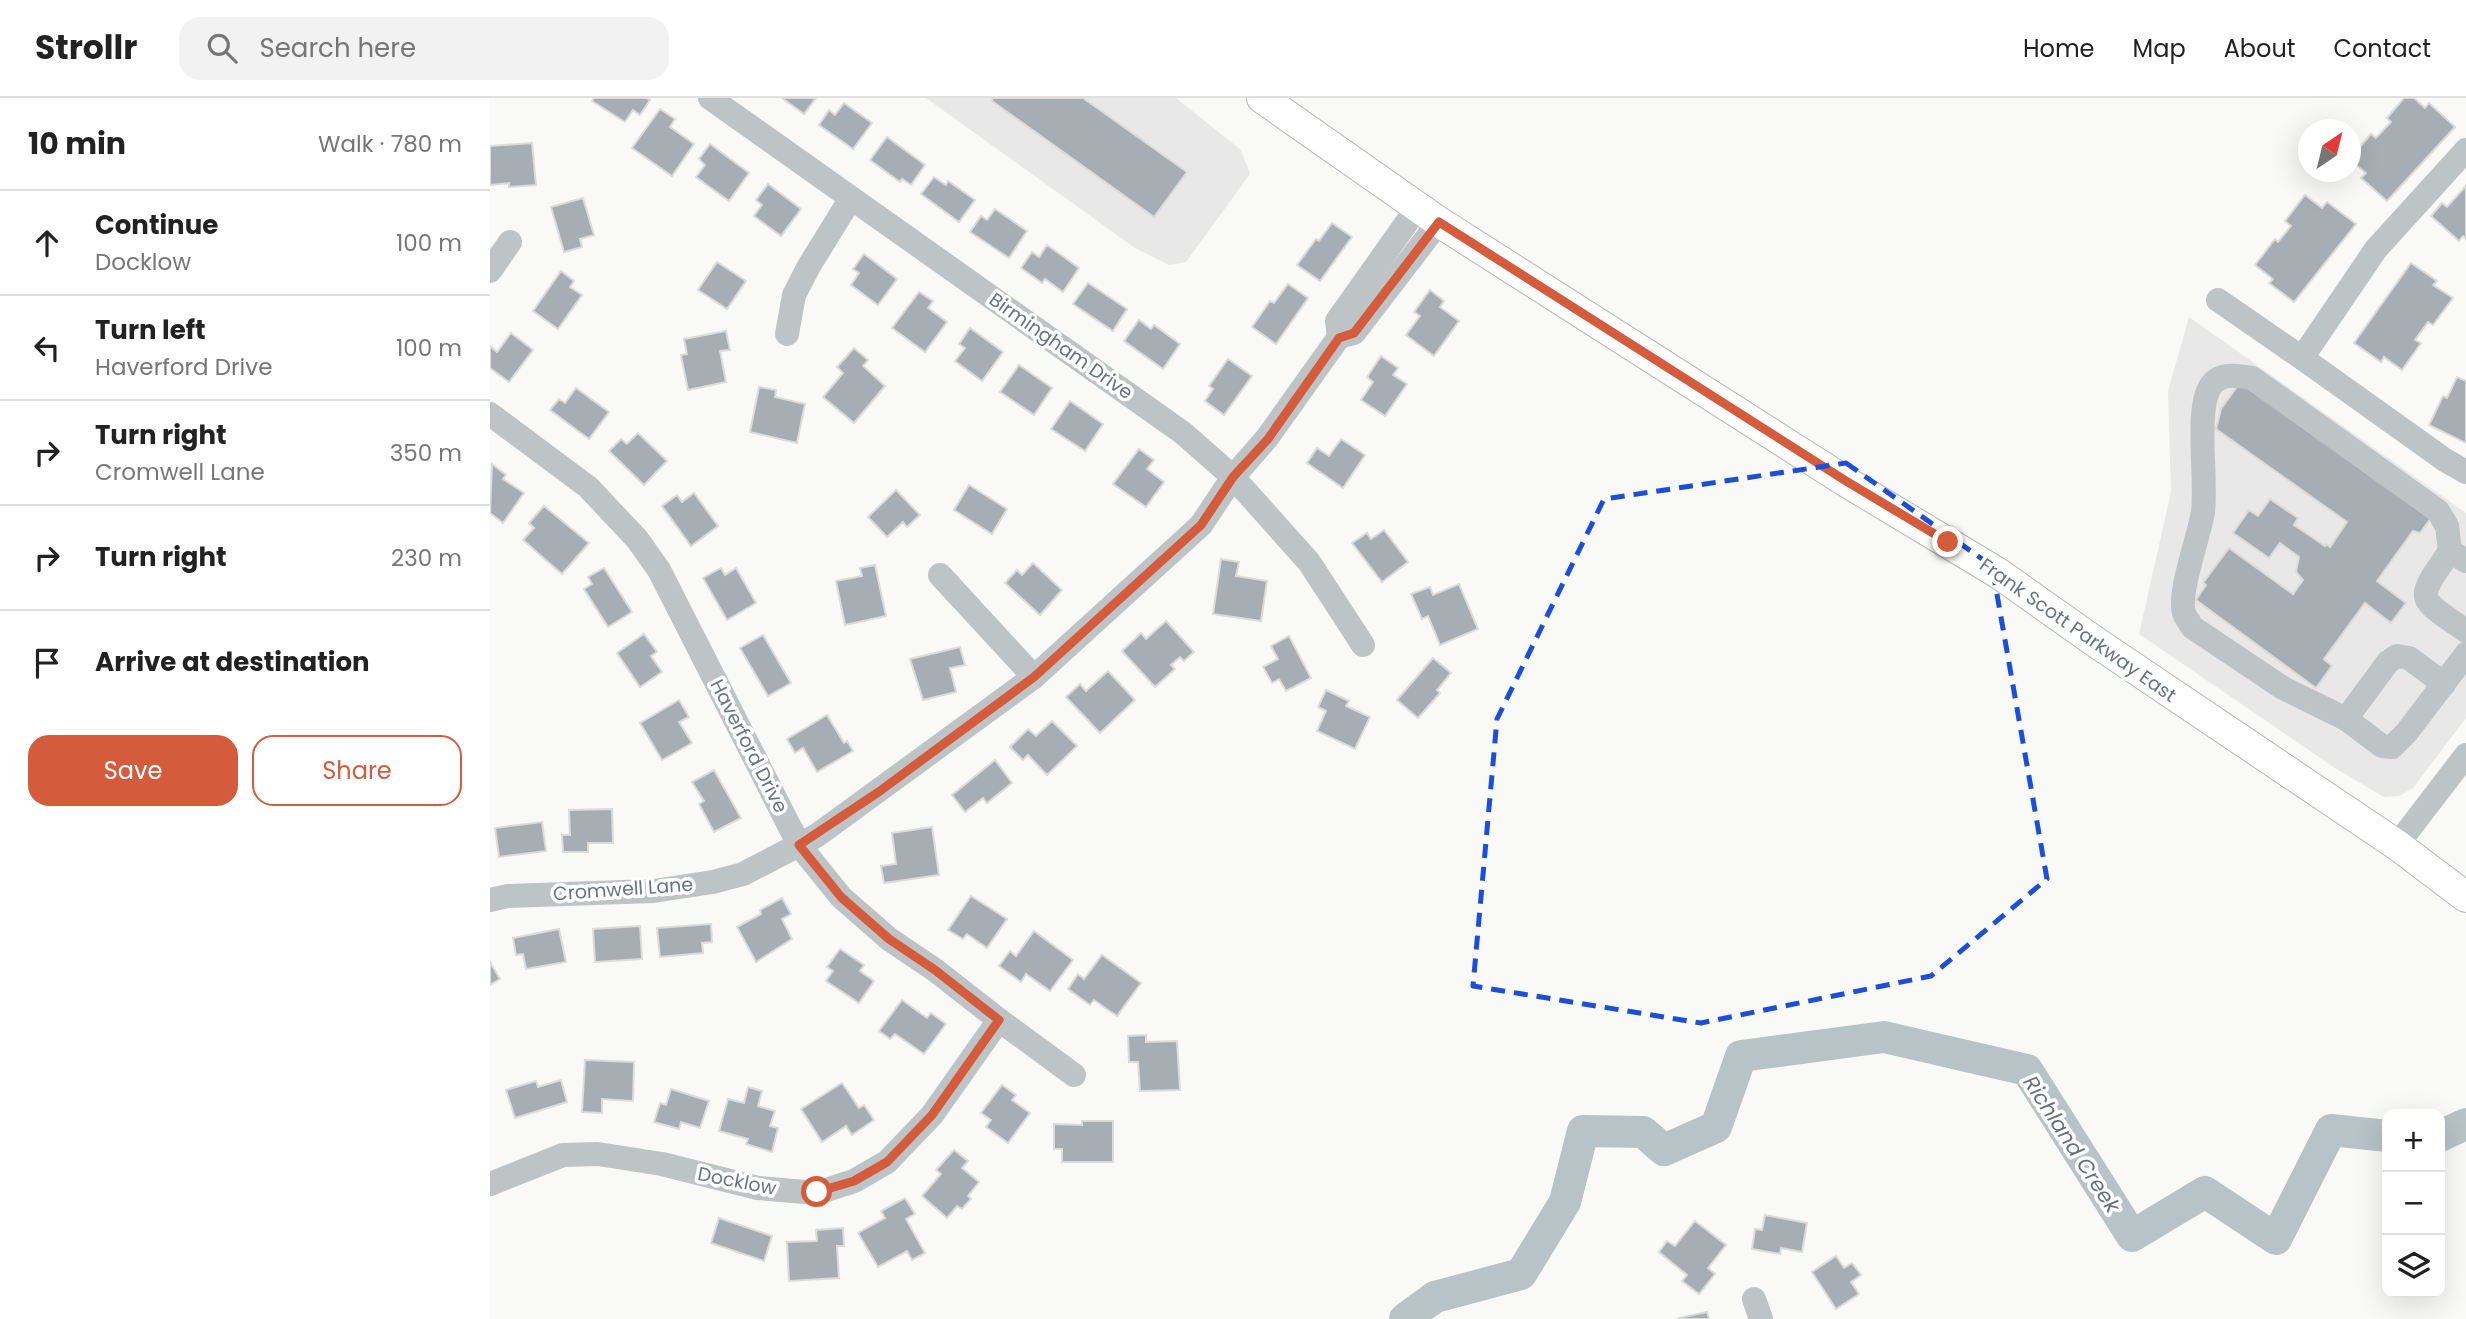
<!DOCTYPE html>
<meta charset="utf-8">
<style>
body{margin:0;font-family:Poppins,sans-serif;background:#f2f2f2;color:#222}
.controls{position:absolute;right:21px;bottom:21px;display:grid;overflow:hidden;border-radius:14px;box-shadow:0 7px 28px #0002}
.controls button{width:63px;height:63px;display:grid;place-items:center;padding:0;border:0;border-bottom:2px solid #e0e0e0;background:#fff;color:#222;font:35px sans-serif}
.compass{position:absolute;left:1808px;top:21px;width:63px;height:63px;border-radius:50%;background:#fff;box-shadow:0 7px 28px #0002;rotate:35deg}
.stop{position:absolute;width:21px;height:21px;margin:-16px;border:5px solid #d45b3b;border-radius:50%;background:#fff}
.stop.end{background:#d45b3b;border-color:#fff;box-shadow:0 2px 7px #0008}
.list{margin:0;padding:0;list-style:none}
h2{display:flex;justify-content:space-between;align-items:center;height:91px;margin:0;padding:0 28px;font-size:30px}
h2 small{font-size:23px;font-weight:400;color:#767676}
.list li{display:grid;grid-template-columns:46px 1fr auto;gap:21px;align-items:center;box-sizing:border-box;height:105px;padding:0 28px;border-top:2px solid #e0e0e0}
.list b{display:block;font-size:26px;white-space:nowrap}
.list p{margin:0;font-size:23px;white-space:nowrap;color:#767676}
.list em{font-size:23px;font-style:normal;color:#767676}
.actions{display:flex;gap:14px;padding:21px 28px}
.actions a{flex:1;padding:16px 0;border:2px solid #d45b3b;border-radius:21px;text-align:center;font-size:24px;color:#d45b3b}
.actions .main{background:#d45b3b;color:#fff}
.icon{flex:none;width:38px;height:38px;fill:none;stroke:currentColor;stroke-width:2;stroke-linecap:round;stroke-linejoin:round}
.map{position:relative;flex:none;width:1976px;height:1221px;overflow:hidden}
header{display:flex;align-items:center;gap:42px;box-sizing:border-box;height:98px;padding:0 35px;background:#fff;border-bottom:2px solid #e0e0e0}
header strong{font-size:33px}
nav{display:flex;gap:38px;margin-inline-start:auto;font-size:24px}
.search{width:490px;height:63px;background:#f2f2f2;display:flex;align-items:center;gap:18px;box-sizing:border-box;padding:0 24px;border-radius:21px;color:#767676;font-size:26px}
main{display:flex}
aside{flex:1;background:#fff}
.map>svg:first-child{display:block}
.built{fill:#e7e8e7}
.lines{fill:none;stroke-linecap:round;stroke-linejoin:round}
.river{stroke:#b7c3c6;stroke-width:32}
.building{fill:#a6aeb3;stroke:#dbdbd9;stroke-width:2}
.major-casing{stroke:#b2b7bb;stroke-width:32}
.minor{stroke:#bec3c6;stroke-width:24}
.major{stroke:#fff;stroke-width:30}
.route{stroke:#d45b3b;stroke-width:9}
.marked{fill:none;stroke:#1d4ed8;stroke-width:5;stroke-dasharray:14 9;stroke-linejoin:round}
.labels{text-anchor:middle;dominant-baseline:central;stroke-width:7;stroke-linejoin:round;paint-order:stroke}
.street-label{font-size:19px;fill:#66757f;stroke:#fff}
.water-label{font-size:21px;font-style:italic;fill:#617379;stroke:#fff}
</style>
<header>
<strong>Strollr</strong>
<div class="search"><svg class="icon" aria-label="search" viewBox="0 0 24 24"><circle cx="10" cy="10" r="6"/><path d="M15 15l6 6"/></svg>Search here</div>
<nav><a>Home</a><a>Map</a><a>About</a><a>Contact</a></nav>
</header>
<main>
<aside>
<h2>10 min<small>Walk · 780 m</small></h2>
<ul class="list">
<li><svg class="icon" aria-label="ahead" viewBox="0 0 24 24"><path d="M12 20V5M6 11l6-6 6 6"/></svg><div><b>Continue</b><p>Docklow</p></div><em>100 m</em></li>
<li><svg class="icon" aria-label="left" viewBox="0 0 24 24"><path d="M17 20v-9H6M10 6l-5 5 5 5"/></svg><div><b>Turn left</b><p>Haverford Drive</p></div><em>100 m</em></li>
<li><svg class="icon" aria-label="right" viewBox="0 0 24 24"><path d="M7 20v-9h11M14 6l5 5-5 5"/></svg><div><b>Turn right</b><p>Cromwell Lane</p></div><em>350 m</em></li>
<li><svg class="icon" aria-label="right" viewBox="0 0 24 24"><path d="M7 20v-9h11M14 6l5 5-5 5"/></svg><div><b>Turn right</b></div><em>230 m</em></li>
<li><svg class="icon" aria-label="arrive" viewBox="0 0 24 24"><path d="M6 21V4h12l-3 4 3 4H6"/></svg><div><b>Arrive at destination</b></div></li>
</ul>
<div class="actions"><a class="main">Save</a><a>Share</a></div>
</aside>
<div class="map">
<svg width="1976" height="1221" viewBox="0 0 1976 1221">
<rect width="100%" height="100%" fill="#f9f9f7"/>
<g class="built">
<path d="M436,0h250l65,52 9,24 -64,88 -17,3 -34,-17z"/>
<path d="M1699,219l277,196v205l-53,70 -14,8 -15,1 -49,-29 -196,-134 32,-142 -3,-101z"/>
</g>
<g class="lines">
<g class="river">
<path d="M1950,1038l26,-12"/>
<path d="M915,1221l30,-22 86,-23 44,-72 18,-71 60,1 21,18 52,-23 25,-71 143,-19 143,33 105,166 73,-44 71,47 55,-109 56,6"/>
</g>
</g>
<g class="building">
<path d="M104,0h52l4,2 -10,15 -7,-5 -8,12 -33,-21z"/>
<path d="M292,0h34l-12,16z"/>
<path d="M503,0h90l104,74 -33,45 -162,-116z"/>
<path d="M1914,0h10l11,10 4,-5 26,24 -68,74 -26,-23 5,-5 -11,-9 4,-4 -6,-5 18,-21 5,4 15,-16 -4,-4z"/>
<path d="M354,5l28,20 -19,26 -34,-24 10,-15 6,5z"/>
<path d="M170,11l15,10 -5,8 24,17 -22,32 -40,-28z"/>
<path d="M397,39l38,28 -14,20 -9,-6 -2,3 -30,-22z"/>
<path d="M42,45l4,42 -27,2v-4l-19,2v-39z"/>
<path d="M220,46l39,29 -20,28 -33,-24 9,-12 -6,-6z"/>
<path d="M444,79l12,8 2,-4 27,19 -16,22 -38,-28z"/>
<path d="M278,86l33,25 -20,27 -27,-20 8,-11 -6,-5z"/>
<path d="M1976,88v53l-3,-3 -4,5 -28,-25 11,-13 5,4z"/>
<path d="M1815,97l17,13 5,-6 29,22 -62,78 -25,-19 4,-4 -18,-14 20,-26 3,3 13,-16 -6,-5z"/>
<path d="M93,100l11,37 -14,4 2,8 -18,5 -13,-45z"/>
<path d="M505,111l32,22 -18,27 -39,-26 11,-16 6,4z"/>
<path d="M842,125l20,14 -32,44 -23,-16 19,-26 3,2z"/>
<path d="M557,147l32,23 -16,24 -18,-13 -3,4 -21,-15 11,-16 7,5z"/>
<path d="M374,156l33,25 -19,26 -27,-20 8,-12 -6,-4z"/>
<path d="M227,164l29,19 -19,28 -29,-19z"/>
<path d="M1921,165l26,18 -4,4 20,13 -20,27 -5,-3 -13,18 6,3 -19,27 -18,-13 -3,5 -27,-19z"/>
<path d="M71,173l13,10 -4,6 12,8 -24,34 -25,-18z"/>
<path d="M598,185l39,26 -14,22 -40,-27z"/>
<path d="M798,186l20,14 -32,46 -24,-17 18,-26 4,2z"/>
<path d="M940,192l14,11 -4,6 19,14 -25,35 -28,-21 14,-19 -6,-4z"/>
<path d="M429,194l14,9 -5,7 19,14 -22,30 -33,-24z"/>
<path d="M649,222l12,9 3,-4 26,19 -17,25 -39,-28z"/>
<path d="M480,230l33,24 -21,29 -27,-20 10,-13 -6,-4z"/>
<path d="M236,233l4,19 -10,1 6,31 -38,8 -7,-35 6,-1 -3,-15z"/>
<path d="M21,235l22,17 -24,32 -19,-14v-22l7,6z"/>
<path d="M364,250l14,12 -5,6 22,20 -31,37 -31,-26 20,-24 -6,-6z"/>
<path d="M891,258l17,12 -5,7 14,9 -22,32 -24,-16 12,-18 -6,-5z"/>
<path d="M738,261l24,17 -28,39 -19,-14 8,-12 -4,-3z"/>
<path d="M529,267l33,23 -18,27 -34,-23z"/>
<path d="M1754,279l190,137 -14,19 -7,-2 -36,50 29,22 -15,20 -26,-20 -41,56 8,7 -16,22 -120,-88 10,-15 -3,-2 26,-35 64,46 10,-14 -7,-8 3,-15 -19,-14 -11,15 -36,-25 16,-23 9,6 12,-17 28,19 -4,7 31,21 1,-2 4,3 17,-25 -131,-93 5,-20z"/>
<path d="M1967,279l9,4v62l-37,-18 14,-29 4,2z"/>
<path d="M269,289l17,3 -1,7 30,7 -8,39 -47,-11z"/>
<path d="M86,290l33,24 -20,27 -39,-29 9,-11 6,4z"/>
<path d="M580,303l33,23 -18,27 -34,-22z"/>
<path d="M148,335l29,28 -23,24 -35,-34 12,-12 6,5z"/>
<path d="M851,341l24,16 -22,33 -36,-25 10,-15 12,8z"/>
<path d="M649,351l15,11 -7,9 17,13 -18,25 -33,-23z"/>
<path d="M2,366l14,11 -3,4 21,14 -21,30 -13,-10z"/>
<path d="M479,387l38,24 -15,25 -38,-24z"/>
<path d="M406,392l24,25 -13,12 -4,-5 -16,15 -19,-20z"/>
<path d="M204,395l24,33 -27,20 -29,-40 15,-11 5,7z"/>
<path d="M54,408l45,37 -27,31 -39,-34 11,-12 -5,-5z"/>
<path d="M894,432l24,32 -26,20 -30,-39 15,-10 4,6z"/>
<path d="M731,461l18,3 -3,14 31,5 -6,40 -48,-7z"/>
<path d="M543,465l29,27 -22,25 -35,-32 12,-13 5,5z"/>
<path d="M385,467l11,51 -41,9 -9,-44 26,-5 -2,-8z"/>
<path d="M114,470l28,44 -24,15 -24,-38 8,-5 -4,-7z"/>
<path d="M231,470l4,7 11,-7 20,35 -29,17 -24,-42z"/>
<path d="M969,486l19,45 -38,16 -12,-29 -6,3 -11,-25 19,-7 3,8z"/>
<path d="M676,523l28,31 -10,9 -4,-4 -9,8 4,4 -20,18 -33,-36 19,-18 5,6z"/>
<path d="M154,536l13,18 -6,4 11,16 -22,15 -23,-34z"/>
<path d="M273,537l28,48 -23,13 -28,-48z"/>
<path d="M799,538l22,42 -25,13 -7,-12 -7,4 -9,-16 15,-8 -7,-13z"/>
<path d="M470,549l5,18 -15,3 6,24 -33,8 -13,-41z"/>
<path d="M943,560l18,15 -14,17 3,3 -22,25 -21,-18z"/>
<path d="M618,573l27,29 -35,33 -34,-36 14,-13 6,7z"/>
<path d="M836,592l23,11 -3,5 24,11 -15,32 -38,-18 9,-20 -8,-4z"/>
<path d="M189,602l10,17 -10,5 13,21 -30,17 -22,-37z"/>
<path d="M337,617l17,28 3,-2 6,10 -36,21 -14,-24 -8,5 -8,-14z"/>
<path d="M562,623l25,25 -30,29 -19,-20 -5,5 -13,-13 18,-18 8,7z"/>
<path d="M505,662l17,23 -25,20 -4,-5 -18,14 -13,-17z"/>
<path d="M224,672l27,48 -27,14 -15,-28 5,-3 -12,-19z"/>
<path d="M122,711l1,34h-25v9h-25l-1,-17h8l-1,-25z"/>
<path d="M52,724l4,29 -47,6 -4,-29z"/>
<path d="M442,729l7,48 -55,8 -3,-17 15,-2 -4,-31z"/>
<path d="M481,798l36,23 -20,29 -20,-14 -4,5 -15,-9z"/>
<path d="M292,800l9,16 -9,5 10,20 -36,23 -19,-35 24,-13 -1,-4z"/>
<path d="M221,826l1,18 -10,1 1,10 -43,4 -3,-29z"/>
<path d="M150,828l2,33 -47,3 -2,-33z"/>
<path d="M69,831l7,33 -40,7 -3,-15 -7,1 -3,-17z"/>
<path d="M544,833l39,29 -23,31 -24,-17 -5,8 -22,-16 11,-15 6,5z"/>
<path d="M350,851l24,16 -4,6 14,10 -15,22 -33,-22 7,-10 -6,-4z"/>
<path d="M612,857l39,28 -24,33 -23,-16 -4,5 -22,-16 10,-15 6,5z"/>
<path d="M0,864l10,17 -10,6z"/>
<path d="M412,902l25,18 4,-5 15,11 -22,30 -29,-20 -5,5 -11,-8z"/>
<path d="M656,937v7l31,-1 3,49 -40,1 -2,-29h-9l-1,-26z"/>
<path d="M95,962l49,2 -1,39 -31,-2v14l-20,-1z"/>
<path d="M71,982l6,22 -52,16 -9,-28 30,-9 2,6z"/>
<path d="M352,985l17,25 5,-3 10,15 -22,15 -6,-9 -24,16 -21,-33z"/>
<path d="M512,987l14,10 -4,5 18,13 -22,30 -22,-16 5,-7 -10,-7z"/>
<path d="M258,989l14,4 -4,15 17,5 -5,15 8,2 -6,24 -26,-8 2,-5 -29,-8 9,-32 16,4z"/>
<path d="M181,991l38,12 -9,27 -19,-6 -2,7 -25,-7 6,-19 6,2z"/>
<path d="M592,1023h31v41h-51v-13h-8v-25l28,1z"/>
<path d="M464,1052l14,11 -6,7 17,14 -11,14 3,3 -9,10 -5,-3 -10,12 -25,-22 19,-22 -5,-4z"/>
<path d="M415,1100l10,16 -9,5 19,34 -13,7 -5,-9 -29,16 -20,-34 27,-15 -4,-7z"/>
<path d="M1275,1117l42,8 -5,29 -21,-4 -1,6 -28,-5 3,-20 7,1z"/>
<path d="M229,1120l53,18 -8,25 -53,-18z"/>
<path d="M1205,1123l31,24 -18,23 7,6 -16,20 -17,-13 5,-6 -28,-23 8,-11 8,5z"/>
<path d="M353,1130l1,18h-7l2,32 -50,3 -2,-39 30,-1 -1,-11z"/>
<path d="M1346,1158l8,12 8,-5 9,12 -10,7 8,12 -23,15 -24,-37z"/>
<path d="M1217,1214l2,7h-30v-1z"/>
</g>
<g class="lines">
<defs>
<path id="major" d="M772,0l177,124 406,259 153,92 99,70 300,202 69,52"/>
</defs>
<use href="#major" class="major-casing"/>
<g class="minor">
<path d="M220,0l473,335 50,44 76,85 54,83"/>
<path d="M1976,52l-90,99 -74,109 143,102 21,12"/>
<path d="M0,173l20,-29"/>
<path d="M1728,202l84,58"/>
<path d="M297,236l7,-39 15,-29 42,-68"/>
<path d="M849,239l-2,-16 80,-113"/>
<path d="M0,316l98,73 49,52 22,31 140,275 42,52 48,42 46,31 64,50 75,55"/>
<path d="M1960,453c-35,51 -34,45 16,80"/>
<path d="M450,477l94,102"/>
<path d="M1954,586l-35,-26 -12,-2 -9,6 -42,57 36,27 10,1 15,-15 59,-78"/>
<path d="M1856,621l-63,-31 -91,-61c-2,-4 -6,-9 -8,-14 -6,-21 15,-76 19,-101 4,-30 -7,-99 6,-123 8,-17 28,-14 43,-11l186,133 9,15 3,25 16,10"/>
<path d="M1907,747l69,-90"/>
<path d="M0,802l18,-4 145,-5 60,-9 30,-8 73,-38 218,-159 167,-152 32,-48 34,-39 72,-101 15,-4 85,-111"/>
<path d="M0,1086l73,-29 35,-1 64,10 96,24 59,5 37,-12 33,-19 45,-47 67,-95"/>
<path d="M1264,1201l7,20"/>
</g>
<use href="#major" class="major"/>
</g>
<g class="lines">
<path class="route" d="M327,1094l37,-11 33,-19 45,-47 67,-95 -64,-50 -46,-31 -48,-42 -42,-52 81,-54 154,-114 167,-152 32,-48 35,-38 71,-101 15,-5 85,-111 407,259 102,61"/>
</g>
<path class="marked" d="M1356,365l146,103 55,313 -116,97 -230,47 -228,-37 24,-267 107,-220z"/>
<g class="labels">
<g class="street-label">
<text transform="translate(571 248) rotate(35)">Birmingham Drive</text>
<text transform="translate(1588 532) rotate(35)">Frank Scott Parkway East</text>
<text transform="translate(259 648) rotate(63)">Haverford Drive</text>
<text transform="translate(133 791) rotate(-4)">Cromwell Lane</text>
<text transform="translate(247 1083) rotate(11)">Docklow</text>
</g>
<g class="water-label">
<text transform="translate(1582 1046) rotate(57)">Richland Creek</text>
</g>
</g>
</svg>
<div class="controls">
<button>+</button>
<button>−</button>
<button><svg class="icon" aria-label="layers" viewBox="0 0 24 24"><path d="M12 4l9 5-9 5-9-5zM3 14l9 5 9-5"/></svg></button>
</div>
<svg class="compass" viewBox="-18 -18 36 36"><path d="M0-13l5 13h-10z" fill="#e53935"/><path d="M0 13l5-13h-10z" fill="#767676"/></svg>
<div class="stop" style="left:327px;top:1094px"></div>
<div class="stop end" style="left:1458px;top:444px"></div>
</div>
</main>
